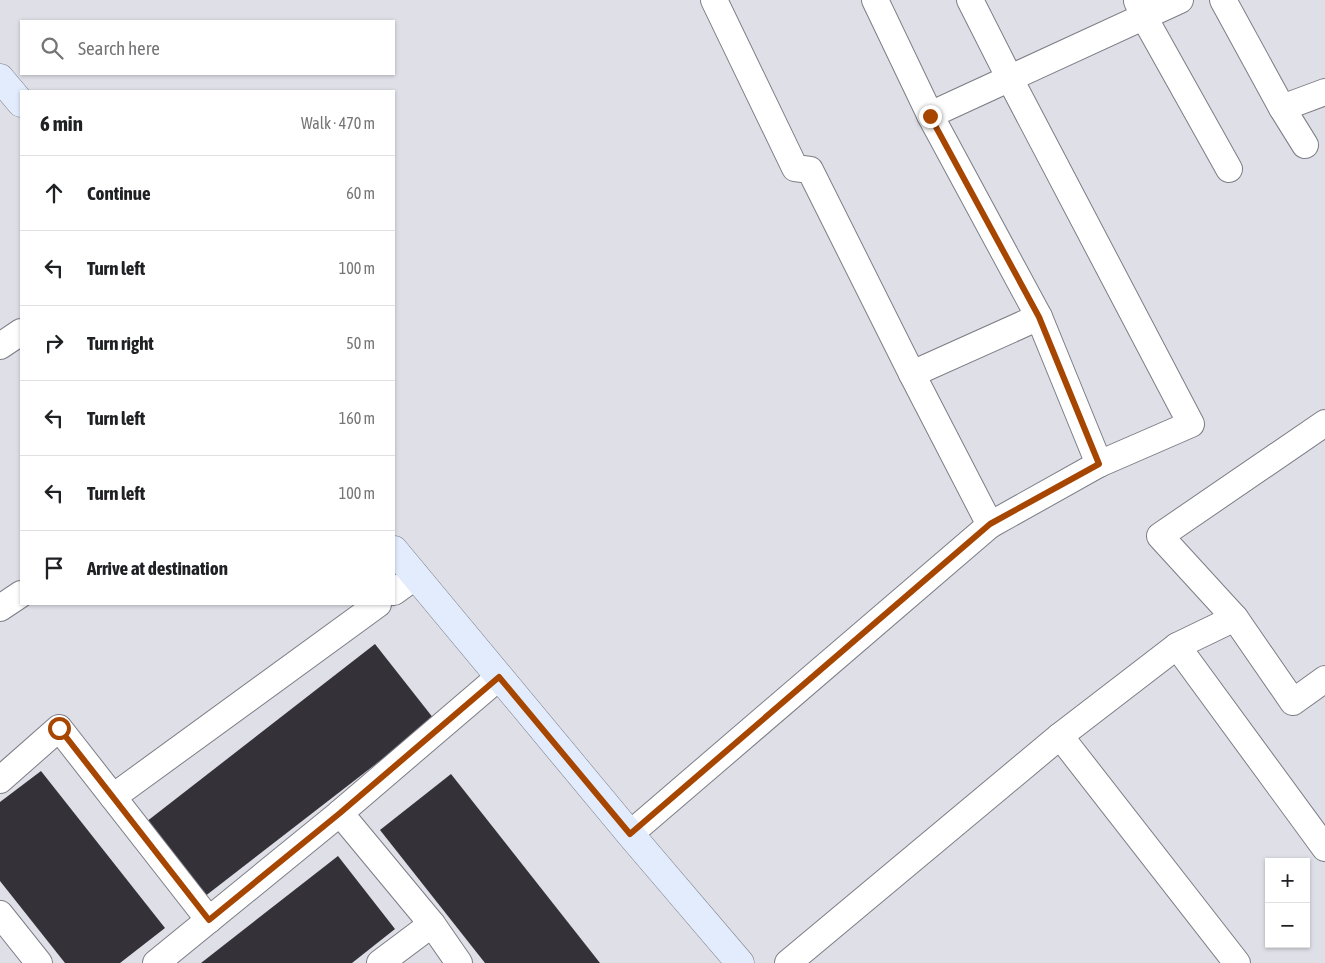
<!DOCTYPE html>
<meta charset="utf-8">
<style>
body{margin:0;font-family:"Asap Condensed",sans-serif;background:#f2f2f2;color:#202124}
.controls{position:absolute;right:15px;bottom:15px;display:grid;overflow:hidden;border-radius:0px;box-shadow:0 1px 4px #0004}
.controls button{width:45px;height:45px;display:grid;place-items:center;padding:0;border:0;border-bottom:1px solid #e0e0e0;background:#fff;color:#202124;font:25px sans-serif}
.stop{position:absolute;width:15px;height:15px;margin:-11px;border:4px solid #a74600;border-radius:50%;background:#fff}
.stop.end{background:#a74600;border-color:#fff;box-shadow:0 1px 5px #0008}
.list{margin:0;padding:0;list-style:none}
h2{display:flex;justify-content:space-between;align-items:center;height:65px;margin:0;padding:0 20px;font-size:21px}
h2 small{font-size:16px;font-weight:400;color:#757577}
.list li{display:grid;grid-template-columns:32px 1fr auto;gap:15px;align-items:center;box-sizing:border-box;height:75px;padding:0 20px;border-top:1px solid #e0e0e0}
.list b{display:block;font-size:19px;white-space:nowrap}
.list em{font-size:16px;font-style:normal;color:#757577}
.icon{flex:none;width:28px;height:28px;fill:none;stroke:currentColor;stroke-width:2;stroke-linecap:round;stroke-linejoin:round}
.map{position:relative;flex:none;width:1325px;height:963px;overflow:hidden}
.search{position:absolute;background:#fff;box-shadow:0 1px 4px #0004;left:20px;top:20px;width:375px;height:55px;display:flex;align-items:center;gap:12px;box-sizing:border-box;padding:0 18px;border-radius:0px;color:#757577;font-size:19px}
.panel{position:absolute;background:#fff;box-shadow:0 1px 4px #0004;left:20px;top:90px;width:375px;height:515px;border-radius:0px}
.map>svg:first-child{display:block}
.building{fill:#353138}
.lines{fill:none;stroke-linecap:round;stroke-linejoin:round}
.street-casing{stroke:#7d7d86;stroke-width:28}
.secondary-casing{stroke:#7d7d86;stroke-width:29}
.street{stroke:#fff;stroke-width:26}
.secondary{stroke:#e2ecfc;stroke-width:28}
.route{stroke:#a74600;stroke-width:6}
</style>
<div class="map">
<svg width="1325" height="963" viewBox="0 0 1325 963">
<rect width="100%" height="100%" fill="#dfdfe8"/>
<g class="building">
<path d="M375,644l59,75 -230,178 -58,-75z"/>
<path d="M41,771l124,157 -45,35h-55l-65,-82v-79z"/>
<path d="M451,774l149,189h-115l-105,-133z"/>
<path d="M338,856l57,73 -43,34h-151z"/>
</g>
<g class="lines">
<defs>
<g id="street">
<path d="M714,0l81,168 15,2 102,204 78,151"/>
<path d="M875,0l55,115 109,202 60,147"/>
<path d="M1223,0l59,108 23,37"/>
<path d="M1137,1l7,16 85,152"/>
<path d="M1282,108l43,-16"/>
<path d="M930,115l250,-115"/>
<path d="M0,346l21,-14"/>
<path d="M912,374l127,-57"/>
<path d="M1325,423l-165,113 75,82 58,84 32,-23"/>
<path d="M394,592l22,-16"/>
<path d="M0,608l21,-14"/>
<path d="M1177,646l148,202"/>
<path d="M1060,736l177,227"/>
<path d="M0,780l59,-52 150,192"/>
<path d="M113,797l265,-193"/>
<path d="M340,813l92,111 27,39"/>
<path d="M630,834l360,-309 109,-61 92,-40 -181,-345 -40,-79"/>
<path d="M0,914l39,49"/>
<path d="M156,963l184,-150 159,-136"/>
<path d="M380,963l52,-39"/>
<path d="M788,963l272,-227 117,-90 58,-28"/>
</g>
<g id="secondary">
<path d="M0,78l21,25"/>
<path d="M394,550l236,284 110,129"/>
</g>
</defs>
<use href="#street" class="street-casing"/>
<use href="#secondary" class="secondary-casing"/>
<use href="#street" class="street"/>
<use href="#secondary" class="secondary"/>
</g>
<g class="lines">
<path class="route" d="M59,728l150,192 131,-107 159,-136 131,157 360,-310 109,-60 -60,-147 -109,-201"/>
</g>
</svg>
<div class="controls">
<button>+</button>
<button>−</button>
</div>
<div class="stop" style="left:59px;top:728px"></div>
<div class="stop end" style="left:930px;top:116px"></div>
<div class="search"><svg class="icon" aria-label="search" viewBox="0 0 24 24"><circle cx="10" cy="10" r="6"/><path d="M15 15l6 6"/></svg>Search here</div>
<section class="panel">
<h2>6 min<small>Walk · 470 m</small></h2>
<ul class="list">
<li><svg class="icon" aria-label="ahead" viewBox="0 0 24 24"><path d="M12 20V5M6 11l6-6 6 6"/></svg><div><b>Continue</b></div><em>60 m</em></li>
<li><svg class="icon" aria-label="left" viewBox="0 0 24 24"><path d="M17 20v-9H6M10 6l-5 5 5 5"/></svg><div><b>Turn left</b></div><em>100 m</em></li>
<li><svg class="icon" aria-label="right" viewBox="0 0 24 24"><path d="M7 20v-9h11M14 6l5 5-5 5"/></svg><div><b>Turn right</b></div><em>50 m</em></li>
<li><svg class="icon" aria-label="left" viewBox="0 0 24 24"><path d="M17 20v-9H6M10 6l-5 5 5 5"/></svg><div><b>Turn left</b></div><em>160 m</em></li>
<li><svg class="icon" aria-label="left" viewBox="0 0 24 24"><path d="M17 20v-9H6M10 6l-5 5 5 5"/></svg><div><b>Turn left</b></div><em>100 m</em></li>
<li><svg class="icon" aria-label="arrive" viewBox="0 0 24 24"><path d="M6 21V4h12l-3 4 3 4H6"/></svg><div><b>Arrive at destination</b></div></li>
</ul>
</section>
</div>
